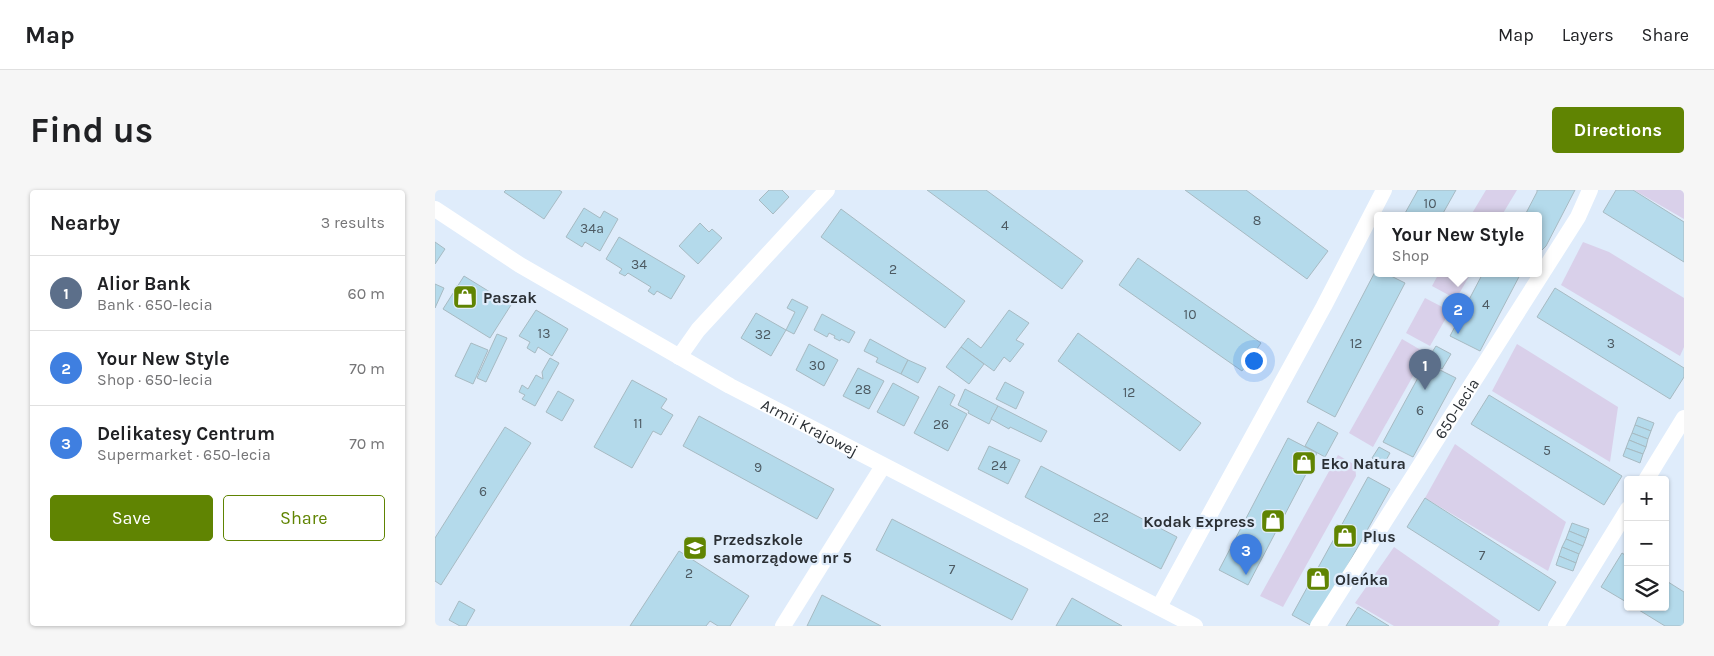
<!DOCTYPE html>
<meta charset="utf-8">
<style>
body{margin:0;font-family:Karla,sans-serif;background:#f6f6f6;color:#202124}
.controls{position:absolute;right:15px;bottom:15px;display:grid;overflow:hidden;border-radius:5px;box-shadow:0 1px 4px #0004}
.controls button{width:45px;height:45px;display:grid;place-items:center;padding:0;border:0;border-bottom:1px solid #e0e0e0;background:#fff;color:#202124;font:25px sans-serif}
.you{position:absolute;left:818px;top:170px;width:18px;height:18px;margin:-12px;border:4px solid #fff;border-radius:50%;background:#1a73e8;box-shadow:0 0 0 8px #1a73e833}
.badge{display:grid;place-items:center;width:32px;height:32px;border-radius:50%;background:#608402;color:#fff;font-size:16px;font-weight:700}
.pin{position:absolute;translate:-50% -41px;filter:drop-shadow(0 1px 2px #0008)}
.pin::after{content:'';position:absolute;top:26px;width:18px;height:15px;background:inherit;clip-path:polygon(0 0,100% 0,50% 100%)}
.popup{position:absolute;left:939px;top:22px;width:168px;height:65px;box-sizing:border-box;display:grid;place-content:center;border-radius:5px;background:#fff;filter:drop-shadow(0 1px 4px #0005);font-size:16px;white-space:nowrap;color:#757577}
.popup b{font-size:19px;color:#202124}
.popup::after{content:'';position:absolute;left:50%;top:100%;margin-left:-10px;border:10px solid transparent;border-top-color:#fff}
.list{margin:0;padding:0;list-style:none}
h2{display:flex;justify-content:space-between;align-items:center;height:65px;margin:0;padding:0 20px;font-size:21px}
h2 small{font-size:16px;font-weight:400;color:#757577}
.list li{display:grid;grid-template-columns:32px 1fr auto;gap:15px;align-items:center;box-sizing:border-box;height:75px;padding:0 20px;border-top:1px solid #e0e0e0}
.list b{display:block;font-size:19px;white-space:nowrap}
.list p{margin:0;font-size:16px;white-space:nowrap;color:#757577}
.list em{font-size:16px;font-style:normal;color:#757577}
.actions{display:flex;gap:10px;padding:15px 20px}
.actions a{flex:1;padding:11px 0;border:1px solid #608402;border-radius:5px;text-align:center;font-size:18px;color:#608402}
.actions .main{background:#608402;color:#fff}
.icon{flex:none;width:28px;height:28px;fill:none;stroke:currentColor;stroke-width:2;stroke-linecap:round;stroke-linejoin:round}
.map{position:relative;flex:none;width:1249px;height:436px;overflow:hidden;border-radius:5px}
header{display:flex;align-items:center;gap:30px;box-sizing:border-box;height:70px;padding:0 25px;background:#fff;border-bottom:1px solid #e0e0e0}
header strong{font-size:24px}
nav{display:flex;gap:28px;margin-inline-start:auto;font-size:18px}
.intro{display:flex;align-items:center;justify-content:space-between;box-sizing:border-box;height:120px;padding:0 30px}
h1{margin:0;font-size:35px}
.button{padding:12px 22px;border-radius:5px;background:#608402;color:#fff;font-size:18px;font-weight:700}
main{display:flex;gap:30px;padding:0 30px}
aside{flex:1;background:#fff;border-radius:5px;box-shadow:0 1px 4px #0004}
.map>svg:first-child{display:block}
.green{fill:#d9d0ea}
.building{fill:#b4daeb;stroke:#a7bac2}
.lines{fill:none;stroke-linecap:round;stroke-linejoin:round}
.minor{stroke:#fff;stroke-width:16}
.labels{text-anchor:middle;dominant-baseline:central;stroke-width:4.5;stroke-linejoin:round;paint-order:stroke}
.number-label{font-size:14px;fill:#4d5a62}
.poi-label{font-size:16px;font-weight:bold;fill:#2b3035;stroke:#dfecfb;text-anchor:start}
.street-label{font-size:16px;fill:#2b3035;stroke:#dfecfb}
</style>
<header>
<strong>Map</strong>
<nav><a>Map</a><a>Layers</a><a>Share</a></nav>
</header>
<div class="intro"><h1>Find us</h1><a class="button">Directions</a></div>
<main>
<aside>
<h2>Nearby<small>3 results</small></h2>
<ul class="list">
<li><span class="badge" style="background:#5c6f8a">1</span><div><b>Alior Bank</b><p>Bank · 650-lecia</p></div><em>60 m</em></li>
<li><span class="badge" style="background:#3f7fe0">2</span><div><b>Your New Style</b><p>Shop · 650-lecia</p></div><em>70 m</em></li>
<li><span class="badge" style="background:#3f7fe0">3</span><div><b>Delikatesy Centrum</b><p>Supermarket · 650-lecia</p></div><em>70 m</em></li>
</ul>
<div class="actions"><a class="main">Save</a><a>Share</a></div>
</aside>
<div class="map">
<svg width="1249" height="436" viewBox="0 0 1249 436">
<rect width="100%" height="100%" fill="#dfecfb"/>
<g class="green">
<path d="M1051,0h31l-15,25h-31z"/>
<path d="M1199,0h50v29z"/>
<path d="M1148,52l26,10 75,46v49l-4,9 -119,-71z"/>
<path d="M1004,83h32l-15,26 -24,-13z"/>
<path d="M990,108l25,13 -20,35 -24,-13z"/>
<path d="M967,149l24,14 -53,94 -24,-14z"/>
<path d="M1082,154l101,63 -8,55 -118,-71z"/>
<path d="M1020,254l111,78 -18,49 -123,-73z"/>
<path d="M903,265l17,10 1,11 -73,131 -23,-11z"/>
<path d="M959,357l106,74 -2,5h-104l-39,-23z"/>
</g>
<g class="building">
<path d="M71,0h53l3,2 -18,27 -40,-27z"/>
<path d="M334,0h13l7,7 -16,17 -14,-14z"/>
<path d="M492,0h59l97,71 -21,28z"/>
<path d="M750,0h61l82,61 -21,28z"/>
<path d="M983,0h38l-14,25h-38z"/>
<path d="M1102,0h38l-29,56 -8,8v-39h-13l12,-23z"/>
<path d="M1181,0h17l51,32v40l-81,-50z"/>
<path d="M149,18l16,10 4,-7 14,8 -18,32 -15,-9 -3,5 -16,-10z"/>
<path d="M406,19l124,92 -20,27 -124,-91z"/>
<path d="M265,33l9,9 3,-3 10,9 -24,26 -19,-18z"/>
<path d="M184,47l66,39 -14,23 -14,-8 -3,4 -6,-4 3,-4 -23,-14 -3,3 -6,-3 3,-4 -16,-10z"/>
<path d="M0,52l10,7 -10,15z"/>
<path d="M703,68l123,85 -19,28 -123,-86z"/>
<path d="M942,78l1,5h7l20,10 -70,134 -28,-15z"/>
<path d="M1048,83h38l-41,78 -30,-15z"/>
<path d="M29,86l47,29 -21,33 -47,-29z"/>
<path d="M0,94l9,4 -9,20z"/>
<path d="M1120,98l129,80v9l-14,22 -133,-82z"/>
<path d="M357,109l16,8 -14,27 -8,-4 9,-18 -8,-4z"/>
<path d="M101,120l32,19 -16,27 -14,-9 -3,6 -8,-5 3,-6 -11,-6z"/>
<path d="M574,120l20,13 -13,17 8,4 -14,18 -6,-5 -10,14 -33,-24 7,-9 13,10z"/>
<path d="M321,123l30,17 -15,26 -30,-18z"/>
<path d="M387,124l33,18 -6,11 -8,-4 -1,2 -6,-3 1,-2 -6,-3 -2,4 -13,-7z"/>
<path d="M643,143l123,90 -21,28 -122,-90z"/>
<path d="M62,144l10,4 -21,44 -9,-4z"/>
<path d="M435,149l38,21 -7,14 -25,-12 2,-4 -14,-7z"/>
<path d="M36,153l17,7 -15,34 -18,-8z"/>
<path d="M374,154l29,16 -14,26 -28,-16z"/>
<path d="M1001,156l15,8 -9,15 -15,-9z"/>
<path d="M526,157l23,17 -15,20 -23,-17z"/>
<path d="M115,168l9,5 -24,43 -13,-7 3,-4 -6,-3 3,-7 6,4 8,-14 7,4 -1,-7z"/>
<path d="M473,170l18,8 -8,15 -17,-9z"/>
<path d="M991,173l30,15 -43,79 -30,-15z"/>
<path d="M423,178l26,13 -15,28 -26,-13z"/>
<path d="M197,190l35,19 -6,9 12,7 -12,20 -8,-4 -21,37 -38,-21z"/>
<path d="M570,192l19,10 -8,17 -20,-10z"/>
<path d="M458,193l26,14 -15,29 -27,-14z"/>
<path d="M504,196l16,9 -5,10 17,9 -19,37 -34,-18z"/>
<path d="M530,199l33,17 -9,18 -21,-11 1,-2 -11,-6z"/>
<path d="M123,201l16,9 -12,21 -16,-9z"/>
<path d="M1054,205l133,81 -18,29 -133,-81z"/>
<path d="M563,216l49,25 -6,11 -31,-15 -1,2 -18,-10z"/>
<path d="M264,226l135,73 -17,30 -134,-73z"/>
<path d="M1203,227l16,6 -3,8 -16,-6z"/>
<path d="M883,232l20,11 -13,24 -20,-11z"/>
<path d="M1200,235l16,6 -3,8 -16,-6z"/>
<path d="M70,237l26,16 -90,142 -6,-4v-43z"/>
<path d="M1197,243l16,6 -2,8 -17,-7z"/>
<path d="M853,248l29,15 -69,132 -29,-15z"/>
<path d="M1194,250l17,7 -3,7 -17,-6z"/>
<path d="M554,256l31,14 -12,24 -30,-15z"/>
<path d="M944,257l11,6 -6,11 -12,-6z"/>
<path d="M1191,258l17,6 -3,9 -17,-7z"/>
<path d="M606,276l136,71 -16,32 -136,-72z"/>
<path d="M933,287l22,12 -76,137h-2l-20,-11z"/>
<path d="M990,308l131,84 -17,29 -132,-84z"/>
<path d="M457,329l136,70 -16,31 -136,-70z"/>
<path d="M1137,333l17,6 -3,9 -17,-7z"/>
<path d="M1134,341l17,7 -3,8 -17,-7z"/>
<path d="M1131,349l17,7 -4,8 -17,-7z"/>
<path d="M1127,357l17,7 -3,9 -17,-7z"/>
<path d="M244,361l70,45 -19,30h-12l-8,-5 -4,5h-76z"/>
<path d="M1187,363l6,4v46l-27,-16z"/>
<path d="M1124,366l17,7 -3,8 -17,-6z"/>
<path d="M1230,390l19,12v32l-1,2h-18l-31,-19h31z"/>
<path d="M387,405l59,31h-74z"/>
<path d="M637,408l50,28h-66z"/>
<path d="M24,411l16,9 -9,16h-6l-11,-6z"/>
<path d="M923,417l31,19h-43z"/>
</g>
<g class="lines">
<g class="minor">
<path id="s1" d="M0,19l85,56 210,121 465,240"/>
<path d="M244,167l19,-27 129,-140"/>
<path d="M1211,290l38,-62"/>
<path d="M724,417l165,-301 60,-116"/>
<path d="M348,436l100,-160"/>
<path id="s2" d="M883,436l260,-409 12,-27"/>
<path d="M1121,436l72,-117"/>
</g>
</g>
<defs>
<symbol id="shop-square" viewBox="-11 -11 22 22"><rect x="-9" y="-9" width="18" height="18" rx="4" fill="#608402" stroke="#dfecfb"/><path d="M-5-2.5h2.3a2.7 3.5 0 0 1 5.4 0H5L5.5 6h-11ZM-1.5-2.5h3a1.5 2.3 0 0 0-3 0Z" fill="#fff"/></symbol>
<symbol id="school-square" viewBox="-11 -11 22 22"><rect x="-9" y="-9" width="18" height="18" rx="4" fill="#608402" stroke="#dfecfb"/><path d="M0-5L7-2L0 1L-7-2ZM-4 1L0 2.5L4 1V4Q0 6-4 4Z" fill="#fff"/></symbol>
</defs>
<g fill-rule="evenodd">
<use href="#shop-square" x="16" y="93" width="28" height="28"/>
<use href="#shop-square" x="855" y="259" width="28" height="28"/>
<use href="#shop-square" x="824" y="317" width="28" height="28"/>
<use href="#shop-square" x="896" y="332" width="28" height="28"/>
<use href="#school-square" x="246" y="344" width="28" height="28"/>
<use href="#shop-square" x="869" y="375" width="28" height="28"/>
</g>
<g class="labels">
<g class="number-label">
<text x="995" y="13">10</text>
<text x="822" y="30">8</text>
<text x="570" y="35">4</text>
<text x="157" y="38">34a</text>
<text x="204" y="74">34</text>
<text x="458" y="79">2</text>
<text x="1051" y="114">4</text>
<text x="755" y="124">10</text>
<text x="109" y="143">13</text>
<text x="328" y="144">32</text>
<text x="921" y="153">12</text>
<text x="1176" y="153">3</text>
<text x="382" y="175">30</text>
<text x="428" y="199">28</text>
<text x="694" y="202">12</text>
<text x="985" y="220">6</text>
<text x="203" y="233">11</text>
<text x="506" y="234">26</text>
<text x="1112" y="260">5</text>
<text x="564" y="275">24</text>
<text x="323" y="277">9</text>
<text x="48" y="301">6</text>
<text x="666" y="327">22</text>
<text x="1047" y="365">7</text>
<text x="517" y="379">7</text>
<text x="254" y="383">2</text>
</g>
<g class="poi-label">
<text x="48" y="107">Paszak</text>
<text x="886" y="273">Eko Natura</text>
<text x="820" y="331" text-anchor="end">Kodak Express</text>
<text x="928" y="346">Plus</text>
<text x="278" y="349">Przedszkole<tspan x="278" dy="18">samorządowe nr 5</tspan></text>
<text x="900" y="389">Oleńka</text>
</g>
<g class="street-label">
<text stroke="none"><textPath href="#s2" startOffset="258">650-lecia</textPath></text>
<text stroke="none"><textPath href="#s1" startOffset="434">Armii Krajowej</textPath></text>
</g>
</g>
</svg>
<div class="controls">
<button>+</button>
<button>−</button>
<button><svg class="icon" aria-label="layers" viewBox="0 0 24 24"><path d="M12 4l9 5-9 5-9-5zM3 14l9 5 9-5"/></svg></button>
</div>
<div class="you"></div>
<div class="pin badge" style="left:990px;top:200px;background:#5c6f8a">1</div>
<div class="pin badge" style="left:1023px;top:144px;background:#3f7fe0">2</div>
<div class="popup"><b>Your New Style</b>Shop</div>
<div class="pin badge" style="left:811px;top:385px;background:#3f7fe0">3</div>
</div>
</main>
